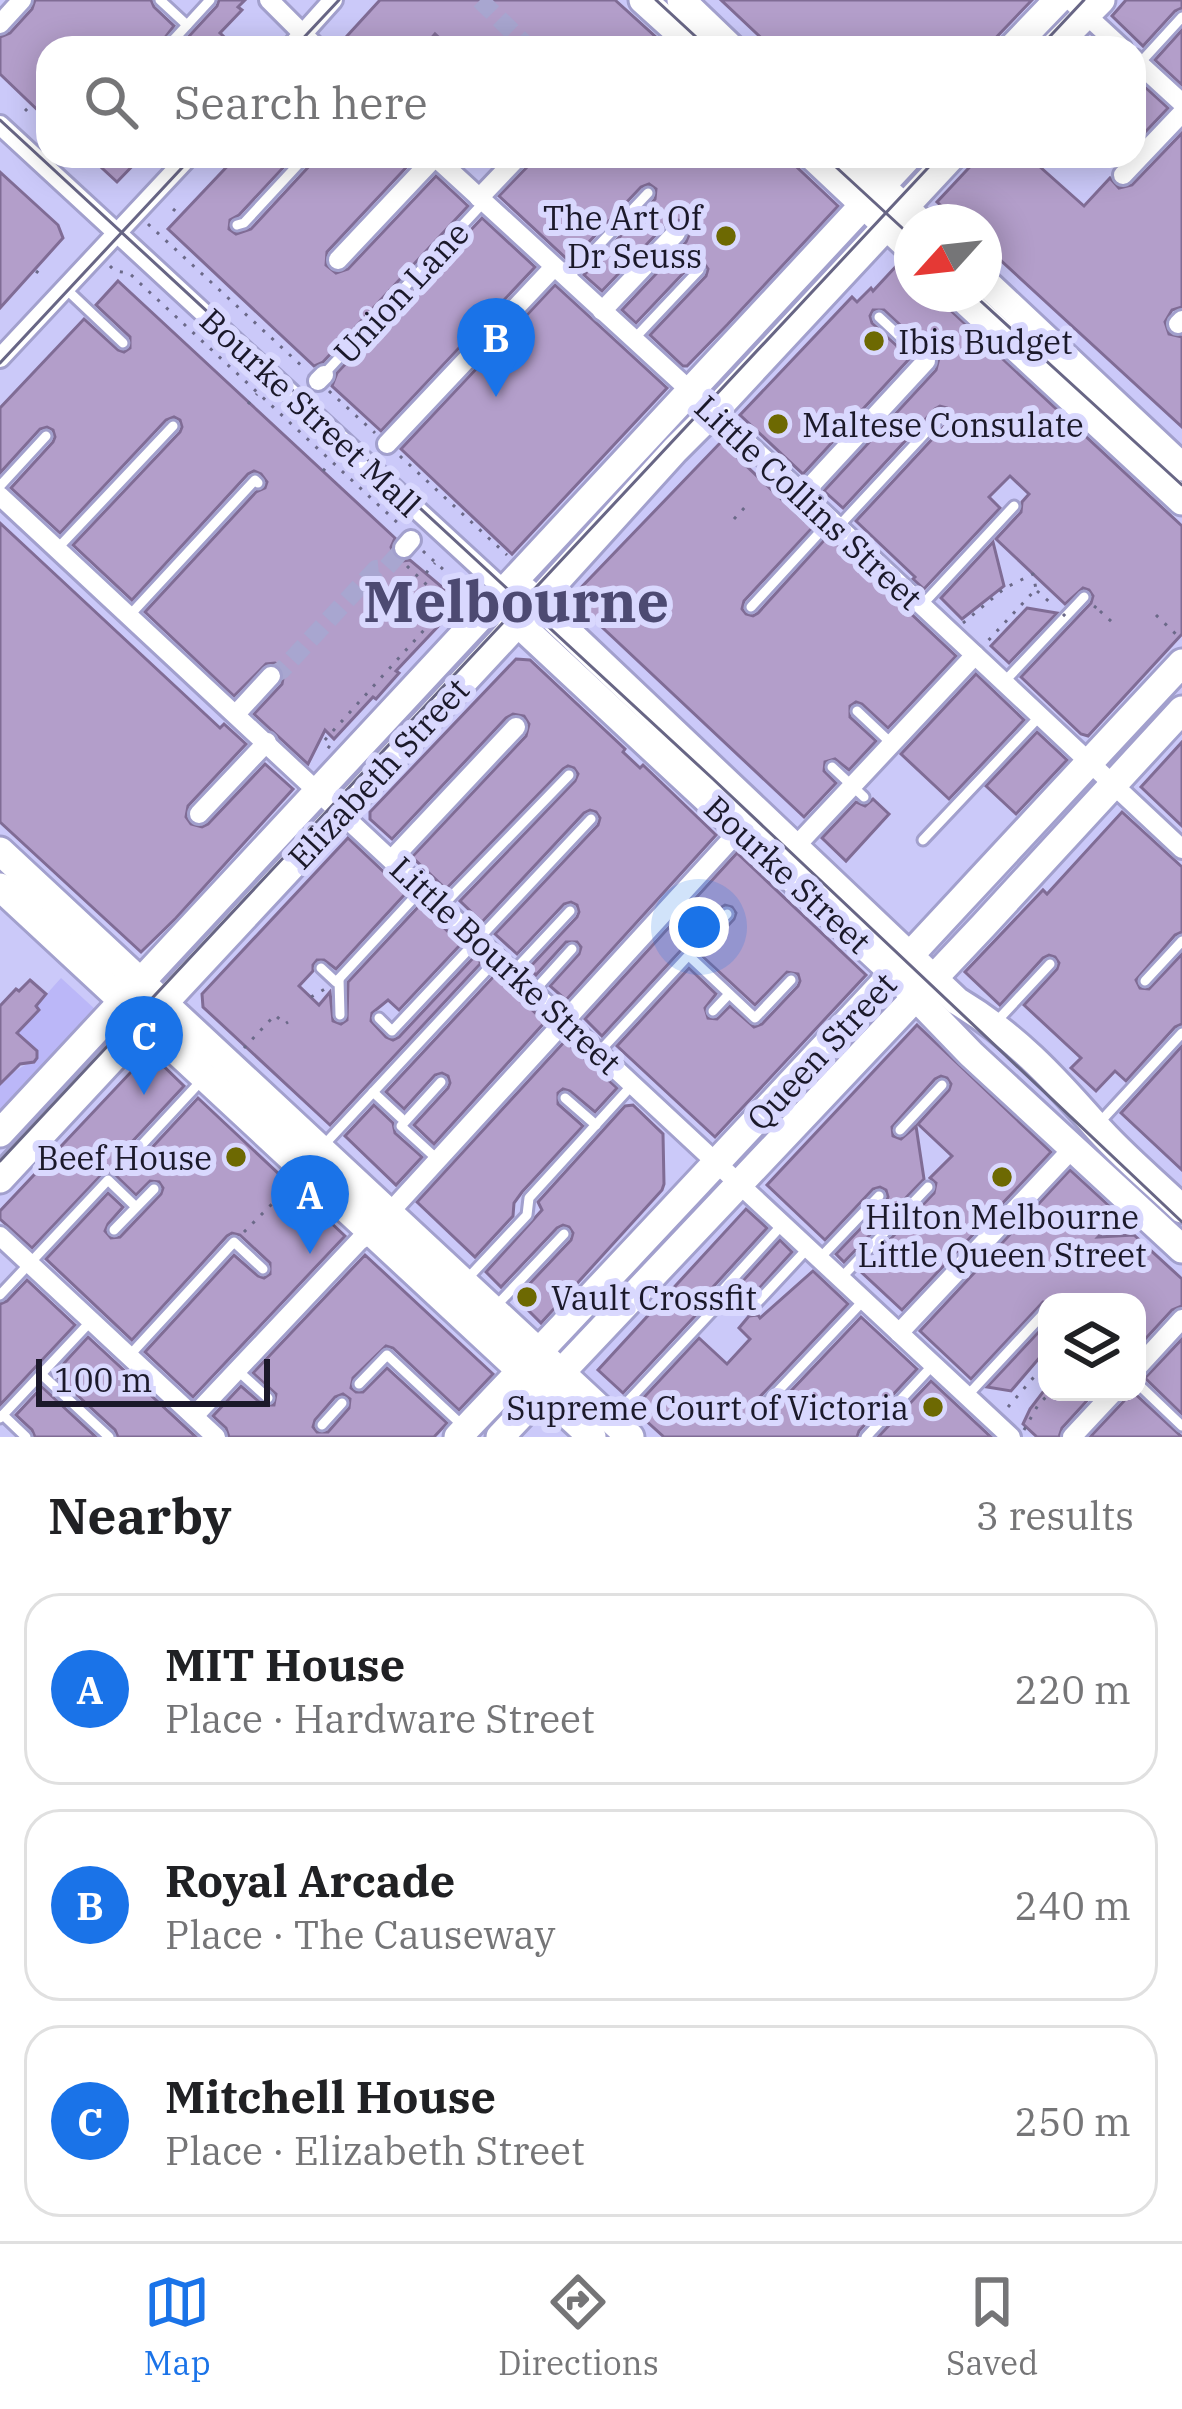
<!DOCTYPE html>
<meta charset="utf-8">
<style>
body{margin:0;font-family:"IBM Plex Serif",serif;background:#f2f2f2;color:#202124}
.controls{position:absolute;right:36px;bottom:36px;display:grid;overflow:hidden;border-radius:24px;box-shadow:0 6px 30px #0003}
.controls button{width:108px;height:108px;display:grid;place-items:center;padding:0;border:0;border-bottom:3px solid #e0e0e0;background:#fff;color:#202124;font:60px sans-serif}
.compass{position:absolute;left:894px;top:204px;width:108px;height:108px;border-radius:50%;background:#fff;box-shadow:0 6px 30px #0003;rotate:243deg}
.scale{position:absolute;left:36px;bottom:30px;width:234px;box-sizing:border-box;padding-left:12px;border:6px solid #1b192a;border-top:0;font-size:33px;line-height:42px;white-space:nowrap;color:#1b192a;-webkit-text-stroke:9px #d9d8fe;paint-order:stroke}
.you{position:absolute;left:699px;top:927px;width:42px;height:42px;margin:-30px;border:9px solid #fff;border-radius:50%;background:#1a73e8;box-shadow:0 0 0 18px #1a73e833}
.badge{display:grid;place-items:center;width:78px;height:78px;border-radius:50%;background:#1a73e8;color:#fff;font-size:39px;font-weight:700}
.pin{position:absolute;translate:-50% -99px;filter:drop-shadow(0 3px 6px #0008)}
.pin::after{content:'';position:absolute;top:63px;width:42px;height:36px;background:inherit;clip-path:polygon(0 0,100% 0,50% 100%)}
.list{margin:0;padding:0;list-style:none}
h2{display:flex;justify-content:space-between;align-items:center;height:156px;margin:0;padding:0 48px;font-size:51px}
h2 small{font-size:39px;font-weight:400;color:#757577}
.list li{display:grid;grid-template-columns:78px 1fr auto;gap:36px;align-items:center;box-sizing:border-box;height:192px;margin:0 24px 24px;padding:0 24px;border:3px solid #e0e0e0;border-radius:36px}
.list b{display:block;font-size:45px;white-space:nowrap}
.list p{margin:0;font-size:39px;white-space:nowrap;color:#757577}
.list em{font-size:39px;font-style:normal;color:#757577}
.icon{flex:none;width:66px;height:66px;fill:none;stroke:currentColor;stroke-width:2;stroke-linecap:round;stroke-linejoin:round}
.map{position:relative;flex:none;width:1182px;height:1437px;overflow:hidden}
.search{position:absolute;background:#fff;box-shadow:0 6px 30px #0003;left:36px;right:36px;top:36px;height:132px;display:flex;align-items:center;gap:30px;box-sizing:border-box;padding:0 42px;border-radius:36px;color:#757577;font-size:45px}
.sheet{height:804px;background:#fff}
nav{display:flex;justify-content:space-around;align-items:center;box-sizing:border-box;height:168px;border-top:3px solid #e0e0e0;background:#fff;font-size:33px;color:#757577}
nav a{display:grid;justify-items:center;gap:6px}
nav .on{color:#1a73e8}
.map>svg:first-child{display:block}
.green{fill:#bbb7f8}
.building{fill:#b39eca;stroke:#806c95;stroke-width:3;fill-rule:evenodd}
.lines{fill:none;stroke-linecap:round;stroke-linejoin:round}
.street-tunnel{stroke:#a8a6d0;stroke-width:18;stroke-dasharray:18 9;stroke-linecap:butt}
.lane-casing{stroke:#a2a0cd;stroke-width:15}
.street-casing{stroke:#a2a0cd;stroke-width:24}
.secondary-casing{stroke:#a2a0cd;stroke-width:33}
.path{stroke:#6b6988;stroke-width:3;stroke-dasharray:3 9;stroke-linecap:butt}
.lane{stroke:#fff;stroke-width:9}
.street{stroke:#fff;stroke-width:18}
.secondary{stroke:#fff;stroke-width:27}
.tram{stroke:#686685;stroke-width:3}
.path-bridge{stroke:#6b6988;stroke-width:3;stroke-dasharray:3 9;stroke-linecap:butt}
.poi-dot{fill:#6d6902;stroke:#d9d8fe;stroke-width:4.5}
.labels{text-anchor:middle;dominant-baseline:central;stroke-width:12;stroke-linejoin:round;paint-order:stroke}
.poi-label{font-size:33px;fill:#1b192a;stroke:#d9d8fe;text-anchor:end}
.street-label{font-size:33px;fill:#1b192a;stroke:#d9d8fe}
.town-label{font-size:57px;font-weight:bold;fill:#4d4a72;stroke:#d9d8fe}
</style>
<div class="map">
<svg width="1182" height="1437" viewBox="0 0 1182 1437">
<rect width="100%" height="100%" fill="#cbc9f9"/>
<path class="green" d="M61,978l36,33 -97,105v-32l10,-10 27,-16 -1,-7 -19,-18 22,-23 -3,-4z"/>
<g class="building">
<path d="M35,0h116l3,7 20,19 -17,22h-109v72l-48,-46v-37l10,-4 22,-24z"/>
<path d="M219,0h26l-7,7 4,3 -22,23 16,15h-58l39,-42z"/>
<path d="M380,0h235l53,48h-218l-15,-14 -12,14h-87z"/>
<path d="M721,0h311l-46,48h-214z"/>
<path d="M1126,0h56v8l-7,3 -32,35 -31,-30z"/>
<path d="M1182,30v55l-27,-25z"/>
<path d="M1134,77l34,31 -34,36z"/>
<path d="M1182,133v174l-10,3 -7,12 4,12 13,3v90l-198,-182v-23h-25l-22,-20 43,-46h48l4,8 7,2 45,40 26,-28 9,10 13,-3z"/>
<path d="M89,156h53l-25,26z"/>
<path d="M237,156h57l-55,59 -9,5 -1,9 7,5 15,-5 62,-67 2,-6 101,1 -89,95 -1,13 10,8 12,-4 88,-93 32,30 -145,156 -9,4 -146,-137z"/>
<path d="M532,156h253l53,50 -110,118 -41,42h-4l-33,-31 56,-59 2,-7 -4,-6 -6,-2 -6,3 -56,59 -14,-13 64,-68 3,-7 -3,-11 -8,-4 -11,3 -65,68 -18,-16 71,-76 1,-10 -7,-5 -8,3 -71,75 -71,-66 30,-31z"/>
<path d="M0,172l58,53 5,13 -63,70z"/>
<path d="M482,218l53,49 -154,164 -49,-45 5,-13z"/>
<path d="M899,263l13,12v19h21l249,232v108l-94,102 -7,-2 -60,-57 70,-74 2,-7 -4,-6 -6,-2 -18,16 -69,-65 25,-27 1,-10 7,-8 -19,-18 -21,21 11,11 -76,81 -11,-10 2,-2 -59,-56 93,-100 2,-7 -4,-6 -7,-2 -5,3 -92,99 -19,-17 112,-121 3,-12 -5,-8 -9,-2 -41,-38h-11l-3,6 2,7 38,35 -107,116 -63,-59 112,-118 5,5 14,-14 2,3z"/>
<path d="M118,281l277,257 -4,9 3,10 9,4 7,-1 51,43 -1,5 -9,9 -5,1 -50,53 3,2 -23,26 -3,-2 -39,42 -9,-9 -17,34 -54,-50 28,-30 2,-11 -3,-6 -6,-4 -9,1 -32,32 -89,-84 111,-120 9,-4 2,-6 -6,-8 -7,-3 -6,3 -116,126 -59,-55 107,-113 2,-5 -2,-7 -6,-3 -8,3 -106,113 -49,-45 42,-46 2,-5 -2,-7 -6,-3 -7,2 -40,44v-65l84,-89 34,31 6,2 6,-4v-11l-34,-32z"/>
<path d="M555,285l112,103 -155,166 -111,-105z"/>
<path d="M721,442l91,86 -68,73 -2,8 4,5 7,2 5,-3 70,-77 128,120 -68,72 -26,-24 -6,-2 -6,4v11l26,24 -27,29 -14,-11 -10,3 -1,9 12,12 -32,34 -233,-219z"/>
<path d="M0,523l220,205 4,-4 22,20 -58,62 -2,11 5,7 11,3 6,-3 57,-60 28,25 -117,129 -35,34 -141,-130z"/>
<path d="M993,542l11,44 -42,33 -21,-21z"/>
<path d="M1027,608l30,5 -48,50 -18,-17z"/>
<path d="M516,659l14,1 95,89 -2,3 17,16 3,-3 73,70 -150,165 -16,-14 29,-32 2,-7 -4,-5h-11l-30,33 -7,-7 48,-51 2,-5 -2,-7 -6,-3 -7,2 -47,50 -22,-20 103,-109 2,-7 -4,-6 -6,-2 -6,3 -102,109 -22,-21 115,-120 3,-7 -4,-6 -6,-2 -5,3 -117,120 -34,-32 114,-121 3,-12 -5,-8 -11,-2 -7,4 -114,121 -22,-20v-7z"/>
<path d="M976,674l48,46 -75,79 -48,-45z"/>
<path d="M1037,732l30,28 -51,54 -30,-28z"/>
<path d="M1182,742v84l-41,-39z"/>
<path d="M873,799l16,15 -43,47 -24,-23 34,-36 9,4z"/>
<path d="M1122,812l60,55v65l-7,3 -39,45 4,8 9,1 33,-35v70l-7,3 -49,54 -11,-10 -19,20 -25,-23 10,-10 -57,-53 33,-36 2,-6 -4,-6 -6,-2 -6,3 -43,47 -35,-33 78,-82 4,4z"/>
<path d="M348,838l58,55 -70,76 -12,-9h-7l-4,5v6l-14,15 20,19 11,-13 3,29 8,3 6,-4 1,-38 72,-77 41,39 -62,66 -11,-10 -16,13 -1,8 15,16 7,3 6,-3 76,-81 6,7 -151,162 -127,-118 -1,-13z"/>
<path d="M737,853l129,122 -151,162 -98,-91 72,-78 27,26 -11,14 3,10 9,1 13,-13 24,21 8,-3 36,-38 2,-5 -2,-7 -11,-2 -32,33 -54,-50 33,-36 2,-6 -4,-6 -7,-2 -5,3 -118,128 -17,-17z"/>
<path d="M495,975l50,47 -111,122 -20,-19 34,-37 2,-5 -2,-7 -6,-3 -7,2 -31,34 -18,-17z"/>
<path d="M30,980l16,14 -10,12 3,4 -22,23 20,18v7l-3,4 -14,2 -20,20v-78l16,-17 3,2z"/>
<path d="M917,1025l134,127 -149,158 -42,-39 74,-78 2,-10 -6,-5 22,-22 -34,-32 31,-34 2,-6 -4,-6 -6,-2 -6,3 -43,48 1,9 8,3 15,-13 8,53 -80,83 -8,-8 50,-52 2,-5 -2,-7 -6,-3 -7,2 -48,51 -58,-55z"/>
<path d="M565,1041l52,47 -22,24 -25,-21 -7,-2 -5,4v11l25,22 -61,66 -8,11 -1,13 -38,41 -58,-55z"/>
<path d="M1182,1046v124l-61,-57z"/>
<path d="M147,1055l6,1 31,30 -54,58 -2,7 4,6 7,2 5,-3 54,-58 147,138 -152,161 -48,-45 89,-97 24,21 6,2 6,-4v-11l-30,-28 -8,-2 -5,3 -95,104 -86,-81 62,-66 15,14 -15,17 -3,7 6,7 9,-1 41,-43 2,-6 -4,-6 -9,-1 -14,14 -23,-22 -9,-1 -72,76 -32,-29v-8z"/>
<path d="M374,1105l19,18 2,10 27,24 -26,28 -51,-49z"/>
<path d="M633,1105l30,29 1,50 -2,6 -121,133 -25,-25 55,-58 2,-7 -4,-6 -6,-2 -6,3 -56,59 -15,-15 56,-62 -4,-8 87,-96z"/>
<path d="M1070,1170l49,45 -21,22 36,-2 48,44v27l-10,4 -35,38v-46h-94l-72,77 -51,-48z"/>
<path d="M746,1209l21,19 -54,59 -4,14 -86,92 -25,-23z"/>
<path d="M780,1240l12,12 -48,53 -13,-11z"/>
<path d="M365,1255l128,119 -34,36 -66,-62 -7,-2 -33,32 -2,10 5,4h7l24,-24 60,55 -13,14h-205l-3,-9 -13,-12 28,-30 22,19h11l2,-11 -23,-21zM343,1394l7,5 -1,9 -21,24h-11l-4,-5 2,-7 20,-23z"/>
<path d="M813,1271l35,33 -94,99 -2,7 6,7 10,-2 93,-98 56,52 -58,62 -2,6h-193l-31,-28 66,-71 28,26 23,-25 -11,-11 10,-12 9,-1 2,3z"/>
<path d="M27,1280l48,45 -75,80v-101l7,-3z"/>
<path d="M1047,1323v26l-36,42 -24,-4z"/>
<path d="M88,1337l108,100h-78l-3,-7 -61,-56z"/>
<path d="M1182,1339v75l-37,-36z"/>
<path d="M931,1381l60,56h-113z"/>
<path d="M42,1387l54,50h-61l-3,-7 -16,-15z"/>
<path d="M1043,1392h51v1l-32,35 -3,9h-22l-14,-13 7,-15z"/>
<path d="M1128,1392h5l49,45h-92l34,-36z"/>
</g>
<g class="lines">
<g class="street-tunnel">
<path d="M480,0l49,48"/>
<path d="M463,158l1,-2"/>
<path d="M271,676l11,-6 94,-101 10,-1 18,-20"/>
</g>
<defs>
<g id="lane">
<path d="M160,0l27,25"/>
<path d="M166,48l44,-48"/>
<path d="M1139,64l43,-47"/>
<path d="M1037,157l1,-1"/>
<path d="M237,225l7,-2 62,-67"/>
<path d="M567,279l81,-86"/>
<path d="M65,288l58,55"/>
<path d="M879,317l47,44"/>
<path d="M633,340l66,-70"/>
<path d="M324,374l160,-172"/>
<path d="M0,486l46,-50"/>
<path d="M838,527l104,-112"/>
<path d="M57,549l116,-123"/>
<path d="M922,605l92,-99"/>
<path d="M751,607l80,-87"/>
<path d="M129,616l126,-136 3,3"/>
<path d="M1004,682l80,-85"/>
<path d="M857,711l35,33"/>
<path d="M832,767l32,30"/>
<path d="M923,840l117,-124"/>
<path d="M442,906l127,-131"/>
<path d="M689,956l66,62 36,-38"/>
<path d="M321,968l15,14 87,-94"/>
<path d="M513,972l57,-61"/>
<path d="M339,979l1,36"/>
<path d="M1145,981l37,-40"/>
<path d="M534,991l38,-42"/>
<path d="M713,1011l16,-17"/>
<path d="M379,1018l13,13 199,-212"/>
<path d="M996,1022l54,-58"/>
<path d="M599,1052l128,-138"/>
<path d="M373,1092l28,26"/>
<path d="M565,1098l31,27"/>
<path d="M1100,1122l82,-89"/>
<path d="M900,1130l42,-45"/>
<path d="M322,1147l176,-189"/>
<path d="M137,1150l64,-69"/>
<path d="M437,1159l-36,-33 40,-44"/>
<path d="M114,1230l40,-41"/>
<path d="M820,1258l59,-62"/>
<path d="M468,1278l59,-63 2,-17 104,-114"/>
<path d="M841,1278l87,-91"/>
<path d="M0,1295l108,-115 28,27"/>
<path d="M497,1305l67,-71"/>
<path d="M752,1308l56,-60"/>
<path d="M129,1356l105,-114 29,27"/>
<path d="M237,1370l31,28"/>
<path d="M41,1374l68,63"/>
<path d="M1137,1383l45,43"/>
<path d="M359,1384l28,-29 76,71"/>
<path d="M967,1396l80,-86"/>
<path d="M761,1409l103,-109"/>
<path d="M3,1415l23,22"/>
<path d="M615,1415l102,-109 3,-13 61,-67"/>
<path d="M0,1418l91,-97"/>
<path d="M322,1425l20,-22"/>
<path d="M866,1437l66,-71"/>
</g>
<g id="street">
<path d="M269,0l48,48"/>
<path d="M1070,0l52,48"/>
<path d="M0,24l22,-24"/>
<path d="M290,48l43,-48"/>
<path d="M1134,59l48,44"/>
<path d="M0,125l505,466"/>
<path d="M434,156l369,338 379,355"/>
<path d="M1123,175l59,-62"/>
<path d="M479,198l40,-42"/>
<path d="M338,260l97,-103"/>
<path d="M602,311l74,-78"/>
<path d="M1178,324l4,-4"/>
<path d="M0,358l189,-202"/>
<path d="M318,381l6,-6"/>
<path d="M387,444l167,-177"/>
<path d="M803,494l123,-133"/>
<path d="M0,496l1011,941"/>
<path d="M404,548l7,-8"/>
<path d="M236,714l35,-38"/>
<path d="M199,814l68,-72"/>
<path d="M796,846l179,-191"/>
<path d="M392,859l124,-132"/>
<path d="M390,1212l357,-390"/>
<path d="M0,1236l216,201"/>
<path d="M899,1333l174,-185"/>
<path d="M1137,1368l45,-49"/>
<path d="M194,1416l165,-175 13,-9"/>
<path d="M1072,1437l42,-45"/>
</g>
<g id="secondary">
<path d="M643,0l53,48"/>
<path d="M681,0l50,48"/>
<path d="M1012,48l46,-48"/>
<path d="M1053,48l48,-48"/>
<path d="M812,156l100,94"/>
<path d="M848,156l72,66"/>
<path d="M984,281l198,186"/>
<path d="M958,294l224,207"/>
<path d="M526,592l431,409c57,34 95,75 138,124 26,30 58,56 87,84"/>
<path d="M507,613l375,349 89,92 211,195"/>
<path d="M0,851l630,586"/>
<path d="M0,887l592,550"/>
<path d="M0,1133l909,-977"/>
<path d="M0,1179l530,-569 145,-160 47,-47 230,-247"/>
<path d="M458,1437c244,-256 483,-516 724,-774"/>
<path d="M500,1437l483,-511 199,-216"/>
</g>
</defs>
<use href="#lane" class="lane-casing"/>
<use href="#street" class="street-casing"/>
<use href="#secondary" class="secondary-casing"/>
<g class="path">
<path d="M25,111l7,-7"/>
<path d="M173,209l8,7"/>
<path d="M148,224l156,144"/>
<path d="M110,266l5,5 14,2 272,253"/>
<path d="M36,271l6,5"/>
<path d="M329,391l46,42"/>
<path d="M248,404l9,-10"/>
<path d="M400,456l107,99"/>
<path d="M323,471l8,-9"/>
<path d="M734,519l12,-13"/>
<path d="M423,551l46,42"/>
<path d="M407,566l46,44"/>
<path d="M426,573l9,-10"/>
<path d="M1037,591l17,15"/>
<path d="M1094,606l5,4 3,-4"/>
<path d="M1100,611l13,12"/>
<path d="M1156,615l26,25"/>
<path d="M963,623l42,-35 28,-14 3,15 -51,55"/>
<path d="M330,748l-7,-6 139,-154"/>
<path d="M311,997l14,-8"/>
<path d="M244,1048l31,-33 10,9 3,-2"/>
<path d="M244,1232l44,-44"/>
<path d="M1008,1407l39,-45"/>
<path d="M1024,1430l14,-25 13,-13"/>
</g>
<use href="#lane" class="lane"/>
<use href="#street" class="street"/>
<use href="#secondary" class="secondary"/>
<g class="tram">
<path d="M656,0l52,48"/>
<path d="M294,48l45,-48"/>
<path d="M1039,48l45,-48"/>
<path d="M0,120l712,658 470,444"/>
<path d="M824,156l88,81"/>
<path d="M973,294l209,191"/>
<path d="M0,363l193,-207"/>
<path d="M0,1161l939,-1005"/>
</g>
<path class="path-bridge" d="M1063,614l5,5"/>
</g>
<g class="poi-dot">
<circle cx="726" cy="236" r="12"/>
<circle cx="874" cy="341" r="12"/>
<circle cx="778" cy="424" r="12"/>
<circle cx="236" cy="1157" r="12"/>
<circle cx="1002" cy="1177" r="12"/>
<circle cx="527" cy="1297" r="12"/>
<circle cx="933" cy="1407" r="12"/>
</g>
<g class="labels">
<g class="poi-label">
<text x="702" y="217">The Art Of<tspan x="702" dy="38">Dr Seuss</tspan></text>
<text x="898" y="341" text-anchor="start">Ibis Budget</text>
<text x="802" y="424" text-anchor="start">Maltese Consulate</text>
<text x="212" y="1157">Beef House</text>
<text x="1002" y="1216" text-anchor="middle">Hilton Melbourne<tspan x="1002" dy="38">Little Queen Street</tspan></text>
<text x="551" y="1297" text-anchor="start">Vault Crossfit</text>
<text x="909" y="1407">Supreme Court of Victoria</text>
</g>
<g class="street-label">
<text transform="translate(401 292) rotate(-47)">Union Lane</text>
<text transform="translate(311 412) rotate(43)">Bourke Street Mall</text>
<text transform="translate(809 502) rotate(43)">Little Collins Street</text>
<text transform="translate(378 773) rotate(-47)">Elizabeth Street</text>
<text transform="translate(788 874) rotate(43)">Bourke Street</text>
<text transform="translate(506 965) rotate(43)">Little Bourke Street</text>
<text transform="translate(821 1051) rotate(-47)">Queen Street</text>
</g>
<g class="town-label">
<text x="516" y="601">Melbourne</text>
</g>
</g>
</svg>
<div class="controls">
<button><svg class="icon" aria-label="layers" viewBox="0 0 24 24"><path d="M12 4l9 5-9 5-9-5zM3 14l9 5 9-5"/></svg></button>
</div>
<svg class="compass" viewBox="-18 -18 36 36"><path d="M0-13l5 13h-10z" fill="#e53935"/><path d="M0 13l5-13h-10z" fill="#757577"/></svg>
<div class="scale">100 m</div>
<div class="you"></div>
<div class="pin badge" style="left:310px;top:1254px">A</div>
<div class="pin badge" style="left:496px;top:397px">B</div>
<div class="pin badge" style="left:144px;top:1095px">C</div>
<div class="search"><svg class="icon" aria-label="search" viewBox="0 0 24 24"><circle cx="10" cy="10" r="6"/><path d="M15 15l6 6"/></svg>Search here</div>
</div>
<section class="sheet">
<h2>Nearby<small>3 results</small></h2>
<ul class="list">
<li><span class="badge">A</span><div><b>MIT House</b><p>Place · Hardware Street</p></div><em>220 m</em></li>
<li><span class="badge">B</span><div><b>Royal Arcade</b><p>Place · The Causeway</p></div><em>240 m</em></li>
<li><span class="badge">C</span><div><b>Mitchell House</b><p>Place · Elizabeth Street</p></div><em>250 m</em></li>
</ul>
</section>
<nav>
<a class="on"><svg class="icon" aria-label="map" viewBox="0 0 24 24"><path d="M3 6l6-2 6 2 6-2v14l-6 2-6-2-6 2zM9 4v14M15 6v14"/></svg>Map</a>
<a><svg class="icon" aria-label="directions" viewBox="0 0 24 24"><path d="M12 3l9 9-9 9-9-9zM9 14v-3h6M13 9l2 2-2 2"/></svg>Directions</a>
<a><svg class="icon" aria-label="saved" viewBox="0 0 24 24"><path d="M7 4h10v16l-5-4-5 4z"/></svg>Saved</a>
</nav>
